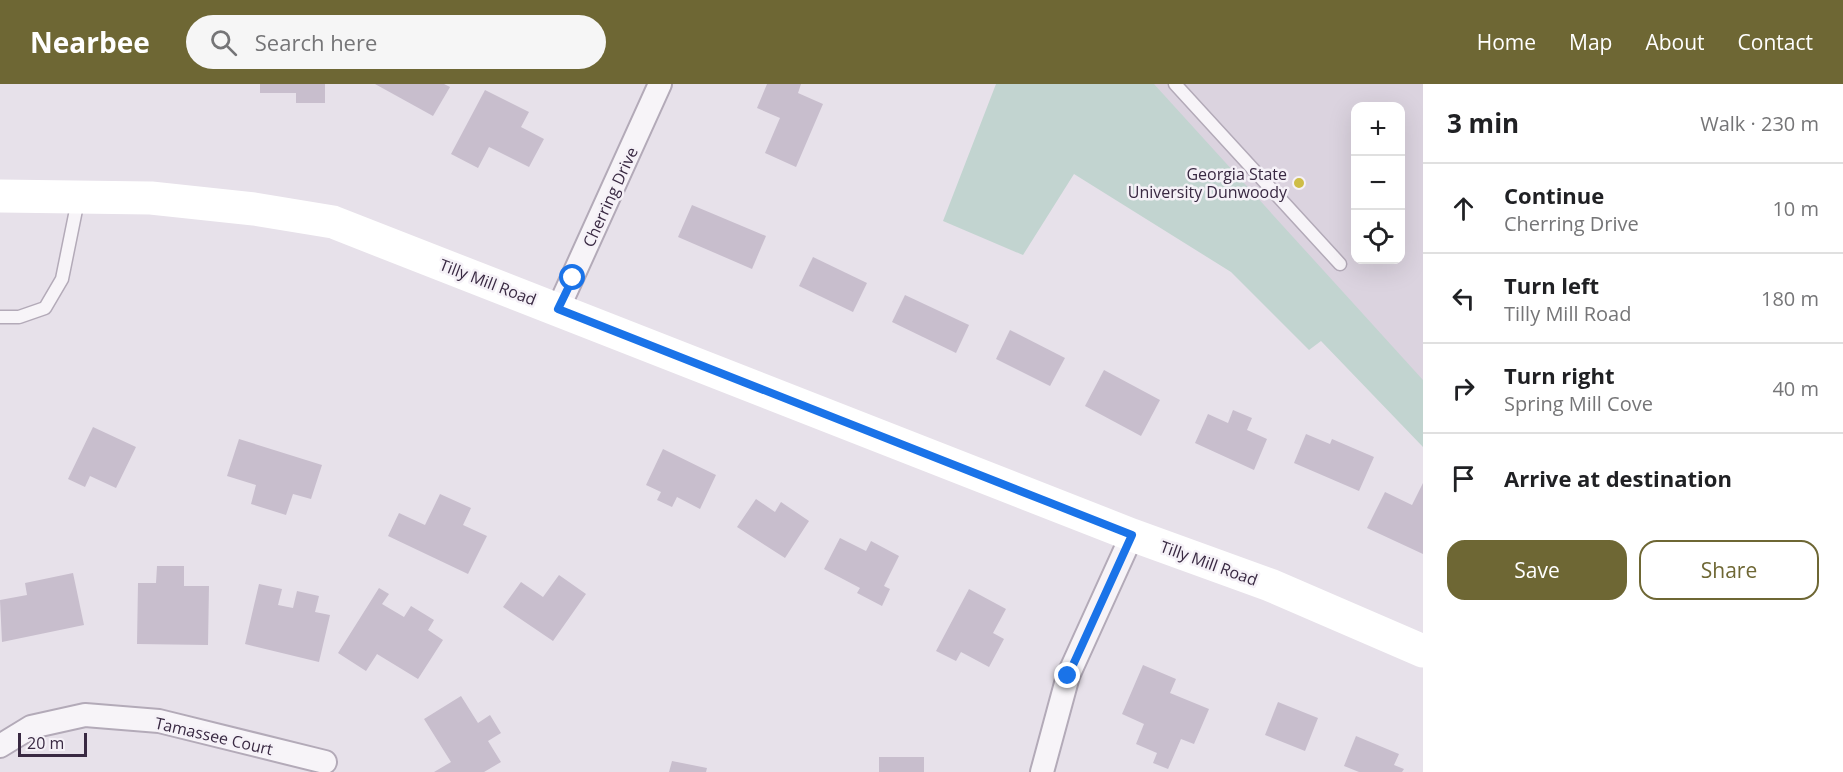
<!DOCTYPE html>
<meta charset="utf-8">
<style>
body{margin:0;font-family:"Open Sans",sans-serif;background:#f6f6f6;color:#202124}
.controls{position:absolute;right:18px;top:18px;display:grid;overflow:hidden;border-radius:12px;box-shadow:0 6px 24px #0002}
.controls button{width:54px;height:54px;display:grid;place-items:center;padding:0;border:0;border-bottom:2px solid #e0e0e0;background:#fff;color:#202124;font:30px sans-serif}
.scale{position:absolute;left:18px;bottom:15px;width:69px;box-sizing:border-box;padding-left:6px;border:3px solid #392942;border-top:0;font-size:16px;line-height:21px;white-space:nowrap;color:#392942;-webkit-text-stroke:4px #f5f1f7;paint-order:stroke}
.stop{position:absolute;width:18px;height:18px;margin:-14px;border:4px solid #1a73e8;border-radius:50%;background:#fff}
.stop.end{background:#1a73e8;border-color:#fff;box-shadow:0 2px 6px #0008}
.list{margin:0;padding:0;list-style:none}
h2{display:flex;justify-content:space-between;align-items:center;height:78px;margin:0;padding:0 24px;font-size:26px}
h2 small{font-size:20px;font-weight:400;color:#757577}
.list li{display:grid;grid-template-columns:39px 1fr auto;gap:18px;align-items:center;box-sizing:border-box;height:90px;padding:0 24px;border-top:2px solid #e0e0e0}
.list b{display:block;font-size:22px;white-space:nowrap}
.list p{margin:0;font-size:20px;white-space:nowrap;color:#757577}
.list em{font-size:20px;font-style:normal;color:#757577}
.actions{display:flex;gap:12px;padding:18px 24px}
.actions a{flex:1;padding:14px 0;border:2px solid #6e6734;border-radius:18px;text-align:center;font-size:21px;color:#6e6734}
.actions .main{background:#6e6734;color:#fff}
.icon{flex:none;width:33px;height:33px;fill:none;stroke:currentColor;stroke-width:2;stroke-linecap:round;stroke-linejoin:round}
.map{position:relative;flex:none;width:1423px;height:688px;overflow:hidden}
header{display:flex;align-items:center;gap:36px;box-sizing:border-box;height:84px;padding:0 30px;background:#6e6734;color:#fff}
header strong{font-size:28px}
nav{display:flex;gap:33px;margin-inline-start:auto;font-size:21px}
.search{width:420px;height:54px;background:#f6f6f6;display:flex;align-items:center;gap:15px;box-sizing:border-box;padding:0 21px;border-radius:33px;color:#757577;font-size:22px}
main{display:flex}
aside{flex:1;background:#fff}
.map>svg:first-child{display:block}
.built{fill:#dbd3df;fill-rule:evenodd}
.green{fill:#c2d4d0}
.building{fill:#c8becd}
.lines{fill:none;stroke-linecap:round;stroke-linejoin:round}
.lane-casing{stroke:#b3aab8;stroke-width:15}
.street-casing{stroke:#b3aab8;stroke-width:26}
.lane{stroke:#f7f4f8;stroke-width:12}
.street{stroke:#f7f4f8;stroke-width:22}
.secondary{stroke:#fff;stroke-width:33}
.route{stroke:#1a73e8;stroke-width:8}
.poi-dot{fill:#cebd47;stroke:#f5f1f7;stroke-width:2}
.labels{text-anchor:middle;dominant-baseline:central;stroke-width:5;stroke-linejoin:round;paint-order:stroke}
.poi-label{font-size:16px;fill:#392942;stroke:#f5f1f7;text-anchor:end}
.street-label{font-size:16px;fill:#392942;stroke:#f5f1f7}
</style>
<header>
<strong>Nearbee</strong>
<div class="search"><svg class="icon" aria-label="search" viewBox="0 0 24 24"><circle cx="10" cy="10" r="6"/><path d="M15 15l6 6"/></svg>Search here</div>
<nav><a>Home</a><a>Map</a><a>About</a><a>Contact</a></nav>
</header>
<main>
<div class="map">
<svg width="1423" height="688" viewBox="0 0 1423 688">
<rect width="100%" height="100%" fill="#e7e1ea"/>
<path class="built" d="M1153,0h270v299zM1356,22h44v154h-44z"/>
<path class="green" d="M996,0h158l269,296v67l-102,-106 -12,9 -78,-78 -157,-98 -51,81 -80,-34z"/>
<g class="building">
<path d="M260,0h65v19h-29v-10h-36z"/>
<path d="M375,0h69l6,3 -17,29z"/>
<path d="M767,0h34l-3,9 25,11 -27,63 -31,-14 15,-35 -23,-10z"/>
<path d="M485,6l44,22 -8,15 23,12 -15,28 -40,-20 -11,21 -27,-14z"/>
<path d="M692,121l74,31 -14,33 -74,-32z"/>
<path d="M813,173l54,26 -14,29 -54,-26z"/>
<path d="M905,211l64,30 -13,28 -64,-31z"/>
<path d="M1010,246l55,28 -15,28 -54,-27z"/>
<path d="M1104,286l56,30 -19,36 -56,-30z"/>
<path d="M1233,326l19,8 -5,12 20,9 -13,31 -59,-27 13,-29 20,9z"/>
<path d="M93,343l43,20 -20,41 -26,-12 -5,11 -17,-8z"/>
<path d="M1306,350l24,10 2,-5 42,18 -15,34 -65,-28z"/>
<path d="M239,355l83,26 -11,34 -18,-5 -7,21 -35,-11 5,-19 -29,-9z"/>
<path d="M663,365l53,26 -16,34 -23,-12 -5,10 -15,-7 4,-8 -15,-7z"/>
<path d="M1423,399v71l-56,-26 18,-36 27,13z"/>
<path d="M440,410l31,14 -8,17 24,11 -19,38 -80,-38 11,-23 26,12z"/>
<path d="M756,415l19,13 6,-10 28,19 -24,37 -48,-31z"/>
<path d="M840,454l26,13 5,-10 28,15 -15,30 6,3 -8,17 -25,-13 3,-5 -36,-19z"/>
<path d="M157,482h27v20h25l-1,59 -71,-1 1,-61h18z"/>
<path d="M73,489l11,52 -82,17 -2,-42 27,-5 -2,-12z"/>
<path d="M559,491l27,19 -33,47 -50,-34 18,-25 22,15z"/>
<path d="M259,500l23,5 -4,16 15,3 4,-17 22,5 -4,16 15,3 -11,47 -74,-18z"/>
<path d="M379,504l10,6 -7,10 22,13 7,-11 23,14 -6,10 15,10 -25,39 -41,-25 -11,17 -28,-18z"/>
<path d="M969,505l37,20 -13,24 11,6 -15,28 -28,-15 -5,9 -20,-10z"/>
<path d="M1143,581l33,14 -6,14 39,16 -15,35 -13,-5 -13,30 -15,-6 4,-10 -21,-9 8,-20 -22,-10z"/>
<path d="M461,612l17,27 12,-8 11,18 -13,8 13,21 -17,10h-50l17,-10 -27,-43z"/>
<path d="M1278,618l40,16 -13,33 -40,-16z"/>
<path d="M1356,652l43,18 -5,11 10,4 -2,3h-43l-15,-6z"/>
<rect x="879" y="673" width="45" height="15"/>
<path d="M672,677l35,7 -1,4h-37z"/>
</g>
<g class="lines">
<defs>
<g id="lane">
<path d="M1175,0l165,180"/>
<path d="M0,233h19l26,-9 17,-29 16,-79"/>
</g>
<g id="street">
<path d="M558,225l102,-225"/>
<path d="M0,662l31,-19 54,-12 74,6 166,41"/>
<path d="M1042,688l26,-96 64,-141"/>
</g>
</defs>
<use href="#lane" class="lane-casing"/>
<use href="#street" class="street-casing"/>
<use href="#lane" class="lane"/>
<use href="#street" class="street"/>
<path class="secondary" d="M0,112l151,2 103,11 79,13 799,313 138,50 153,66"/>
</g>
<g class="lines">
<path class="route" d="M573,194l-15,31 574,226 -64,141"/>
</g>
<circle class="poi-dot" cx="1299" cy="99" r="6"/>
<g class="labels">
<g class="poi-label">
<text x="1287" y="90">Georgia State<tspan x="1287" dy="18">University Dunwoody</tspan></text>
</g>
<g class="street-label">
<text transform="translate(610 113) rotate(-65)">Cherring Drive</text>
<text transform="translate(488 198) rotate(21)">Tilly Mill Road</text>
<text transform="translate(1209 479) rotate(20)">Tilly Mill Road</text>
<text transform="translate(214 652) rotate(13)">Tamassee Court</text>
</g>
</g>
</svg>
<div class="controls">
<button>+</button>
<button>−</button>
<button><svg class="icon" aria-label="locate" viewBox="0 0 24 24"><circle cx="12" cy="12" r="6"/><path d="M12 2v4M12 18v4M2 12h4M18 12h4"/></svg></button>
</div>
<div class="scale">20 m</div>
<div class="stop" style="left:573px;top:194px"></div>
<div class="stop end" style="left:1068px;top:592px"></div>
</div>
<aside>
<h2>3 min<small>Walk · 230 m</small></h2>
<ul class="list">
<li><svg class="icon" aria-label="ahead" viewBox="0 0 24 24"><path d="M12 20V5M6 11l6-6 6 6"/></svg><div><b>Continue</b><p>Cherring Drive</p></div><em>10 m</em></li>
<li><svg class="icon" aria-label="left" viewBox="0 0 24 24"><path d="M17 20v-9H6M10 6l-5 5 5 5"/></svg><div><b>Turn left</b><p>Tilly Mill Road</p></div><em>180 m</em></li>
<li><svg class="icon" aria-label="right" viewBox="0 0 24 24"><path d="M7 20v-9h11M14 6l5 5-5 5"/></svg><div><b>Turn right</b><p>Spring Mill Cove</p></div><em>40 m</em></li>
<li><svg class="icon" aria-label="arrive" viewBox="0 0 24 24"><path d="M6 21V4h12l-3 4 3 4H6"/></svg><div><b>Arrive at destination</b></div></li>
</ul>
<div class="actions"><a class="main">Save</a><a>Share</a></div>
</aside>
</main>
